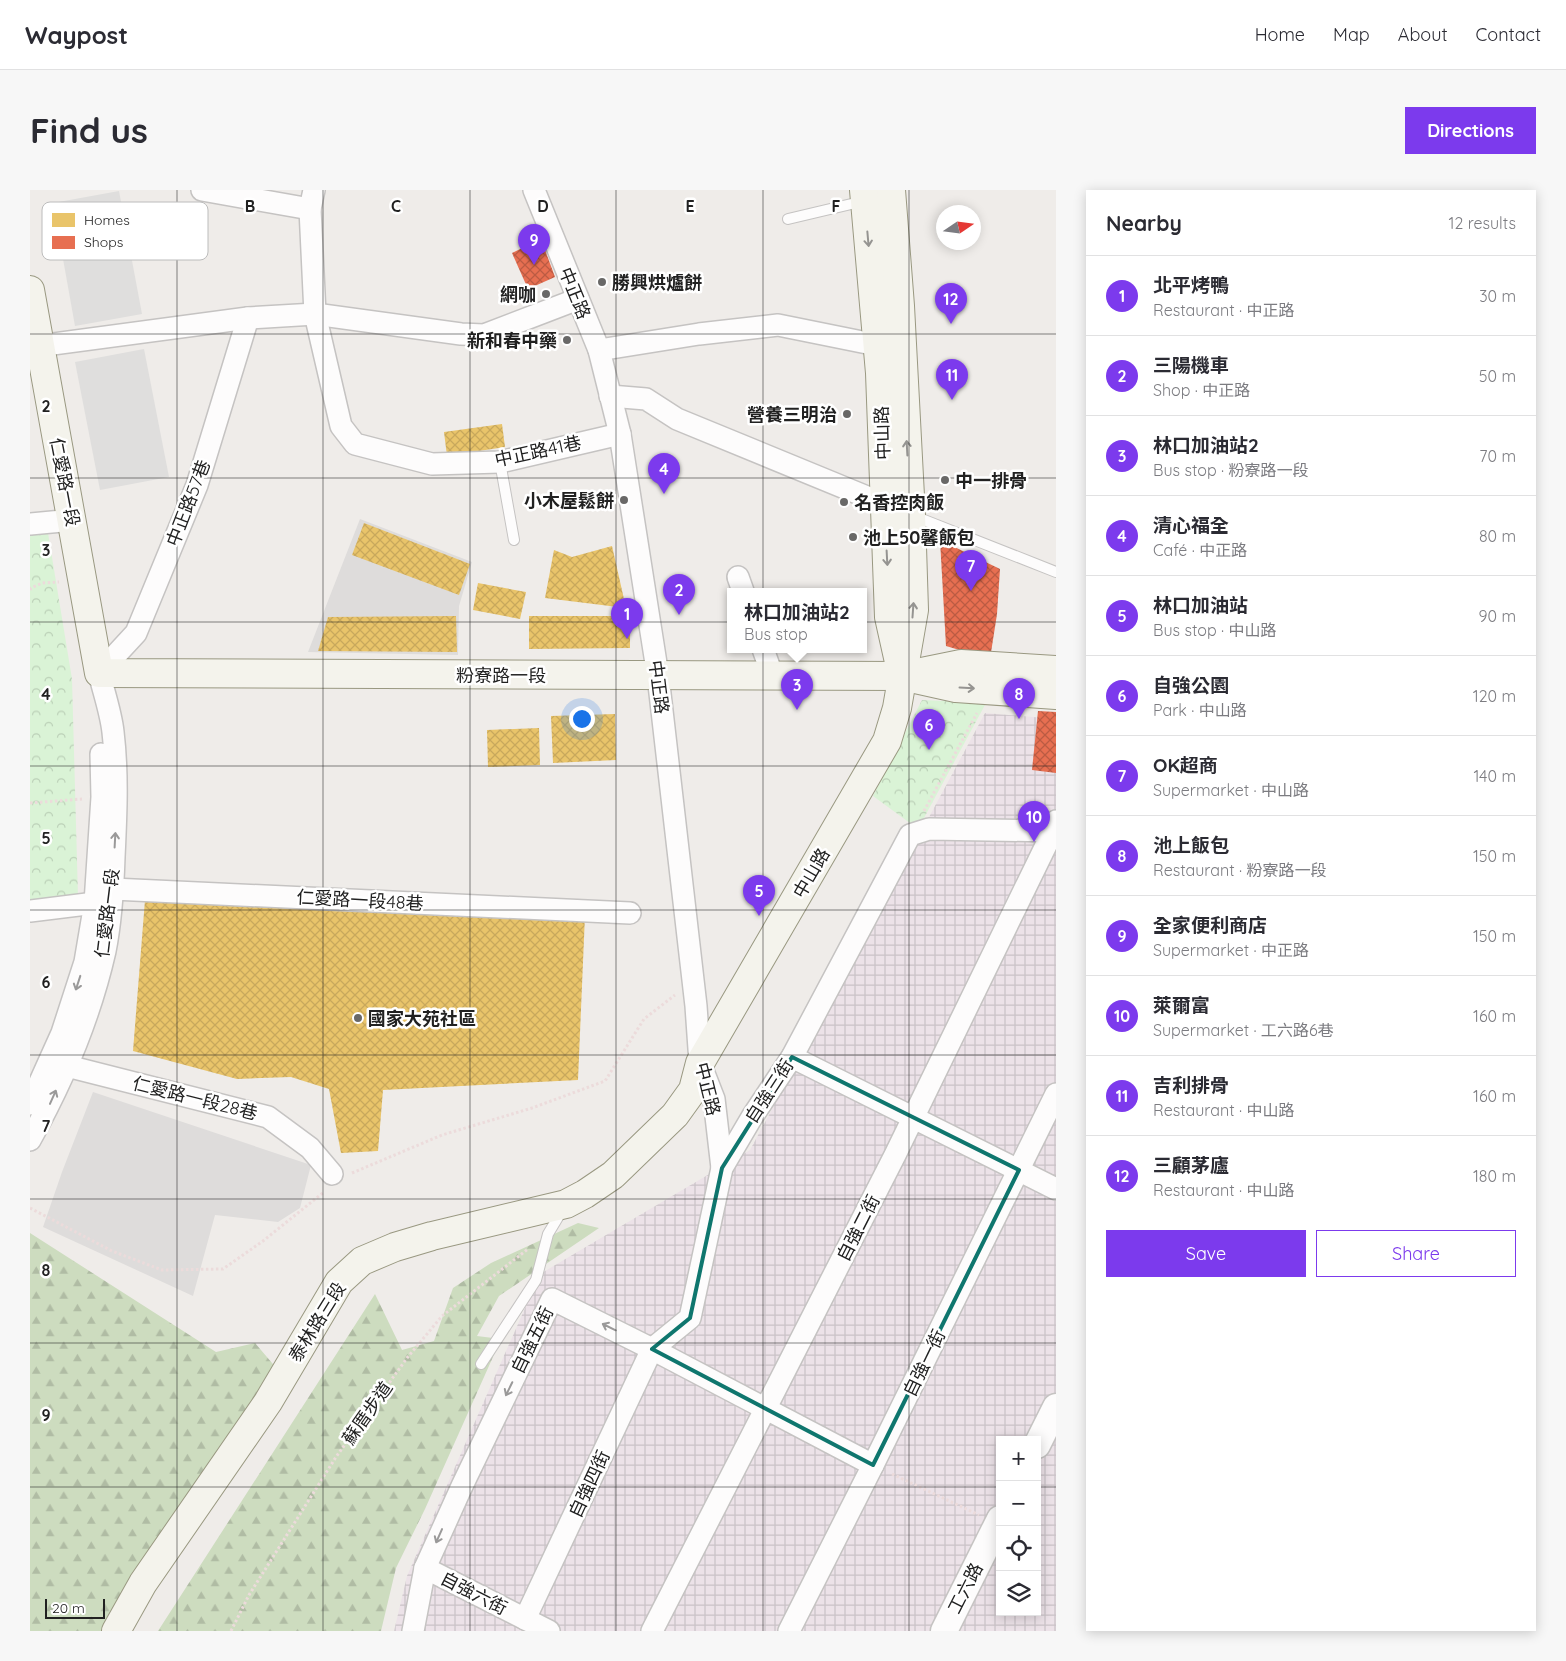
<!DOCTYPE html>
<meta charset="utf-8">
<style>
body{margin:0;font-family:Quicksand,"Noto Sans TC",sans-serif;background:#f7f7f7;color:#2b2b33}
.controls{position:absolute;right:15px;bottom:15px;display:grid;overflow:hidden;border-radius:0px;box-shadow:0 2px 12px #0003}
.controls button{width:45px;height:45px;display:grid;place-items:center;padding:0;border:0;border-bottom:1px solid #e1e1e2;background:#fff;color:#2b2b33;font:25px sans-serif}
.compass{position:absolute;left:906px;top:15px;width:45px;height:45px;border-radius:50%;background:#fff;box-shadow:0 2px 12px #0003;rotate:77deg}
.scale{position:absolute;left:15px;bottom:12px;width:60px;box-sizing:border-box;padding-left:5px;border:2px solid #212121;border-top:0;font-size:14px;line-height:18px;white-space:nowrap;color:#212121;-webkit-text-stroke:4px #fff;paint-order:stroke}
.you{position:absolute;left:551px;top:528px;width:18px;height:18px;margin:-12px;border:4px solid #fff;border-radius:50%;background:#1a73e8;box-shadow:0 0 0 8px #1a73e833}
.badge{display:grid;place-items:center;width:32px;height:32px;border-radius:50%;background:#7c3aed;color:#fff;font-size:16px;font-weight:700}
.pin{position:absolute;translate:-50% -41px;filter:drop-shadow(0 1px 2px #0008)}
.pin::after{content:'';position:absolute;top:26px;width:18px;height:15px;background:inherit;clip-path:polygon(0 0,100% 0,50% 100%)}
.popup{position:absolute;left:697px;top:398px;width:140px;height:65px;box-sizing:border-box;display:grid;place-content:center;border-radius:0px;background:#fff;filter:drop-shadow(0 1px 4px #0005);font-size:16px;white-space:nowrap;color:#7c7c81}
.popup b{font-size:19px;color:#2b2b33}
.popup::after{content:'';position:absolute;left:50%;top:100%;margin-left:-10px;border:10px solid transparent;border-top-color:#fff}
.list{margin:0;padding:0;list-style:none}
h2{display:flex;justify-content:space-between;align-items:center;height:65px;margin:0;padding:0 20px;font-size:21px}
h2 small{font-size:16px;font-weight:400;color:#7c7c81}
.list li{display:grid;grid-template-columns:32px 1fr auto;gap:15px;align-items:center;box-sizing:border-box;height:80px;padding:0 20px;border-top:1px solid #e1e1e2}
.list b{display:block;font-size:19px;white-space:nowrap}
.list p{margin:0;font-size:16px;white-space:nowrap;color:#7c7c81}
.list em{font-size:16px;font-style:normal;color:#7c7c81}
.actions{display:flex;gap:10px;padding:15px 20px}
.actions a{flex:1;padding:11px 0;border:1px solid #7c3aed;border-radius:0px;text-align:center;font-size:18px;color:#7c3aed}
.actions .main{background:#7c3aed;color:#fff}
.icon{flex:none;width:28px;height:28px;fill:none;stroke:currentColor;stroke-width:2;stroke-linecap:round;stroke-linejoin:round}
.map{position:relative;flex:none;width:1026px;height:1441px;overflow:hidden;border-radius:0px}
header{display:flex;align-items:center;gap:30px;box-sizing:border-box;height:70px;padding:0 25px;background:#fff;border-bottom:1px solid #e1e1e2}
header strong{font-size:24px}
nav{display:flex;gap:28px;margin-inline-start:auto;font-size:18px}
.intro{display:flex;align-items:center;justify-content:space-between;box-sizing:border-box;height:120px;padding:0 30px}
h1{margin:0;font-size:35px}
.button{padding:12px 22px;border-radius:0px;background:#7c3aed;color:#fff;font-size:18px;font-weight:700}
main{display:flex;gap:30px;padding:0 30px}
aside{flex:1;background:#fff;border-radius:0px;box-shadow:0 2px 12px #0003}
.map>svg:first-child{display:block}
.residential{fill:#dedcdb}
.industrial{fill:url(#industrial-grid);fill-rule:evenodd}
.forest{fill:url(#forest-firs)}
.park{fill:url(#park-crowns)}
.parking{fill:#dfdedd}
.homes{fill:url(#homes-cross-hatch)}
.shops{fill:url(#shops-cross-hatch)}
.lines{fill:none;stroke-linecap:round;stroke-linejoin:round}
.service-casing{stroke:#c5c3c2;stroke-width:12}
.minor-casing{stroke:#c5c3c2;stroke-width:24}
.tertiary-casing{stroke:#c5c3c2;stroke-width:29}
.secondary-casing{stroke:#999881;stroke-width:30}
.path{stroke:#ecdbdb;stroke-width:3;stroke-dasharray:2.5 2.5;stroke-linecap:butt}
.service{stroke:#fdfcfc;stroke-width:10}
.minor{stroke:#fdfcfc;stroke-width:21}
.tertiary{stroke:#fdfcfc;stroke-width:26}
.secondary{stroke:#f4f3ec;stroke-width:28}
.oneway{stroke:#959491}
.oneway2{stroke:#9a9999}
.marked{fill:none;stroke:#0f766e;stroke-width:4;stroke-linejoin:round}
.grid{fill:none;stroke:#212121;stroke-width:1;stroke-opacity:0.55}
.poi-dot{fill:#696867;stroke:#fff;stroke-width:2}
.labels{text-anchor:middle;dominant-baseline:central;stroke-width:5;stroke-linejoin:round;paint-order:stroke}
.poi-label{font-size:18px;font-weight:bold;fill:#212121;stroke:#fff;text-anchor:start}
.street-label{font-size:18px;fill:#212121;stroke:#fff}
.key{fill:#fff;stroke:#bcbcbc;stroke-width:1}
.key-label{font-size:14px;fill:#212121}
.grid-label{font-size:16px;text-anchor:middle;font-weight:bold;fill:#212121;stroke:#fff;stroke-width:5;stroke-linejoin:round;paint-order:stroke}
</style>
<header>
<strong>Waypost</strong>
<nav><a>Home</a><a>Map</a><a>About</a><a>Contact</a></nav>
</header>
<div class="intro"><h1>Find us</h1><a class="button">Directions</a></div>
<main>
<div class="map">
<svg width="1026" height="1441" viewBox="0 0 1026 1441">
<defs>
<pattern id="industrial-grid" width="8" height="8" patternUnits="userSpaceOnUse" patternTransform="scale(1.25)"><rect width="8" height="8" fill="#ece2e8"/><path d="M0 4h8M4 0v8" fill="none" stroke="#cac2c7"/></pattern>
<pattern id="forest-firs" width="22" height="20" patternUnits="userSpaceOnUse" patternTransform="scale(1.25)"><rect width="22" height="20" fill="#cddcbf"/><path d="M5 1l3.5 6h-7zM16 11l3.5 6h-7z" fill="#b0bca4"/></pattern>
<pattern id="park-crowns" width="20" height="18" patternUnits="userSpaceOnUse" patternTransform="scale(1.25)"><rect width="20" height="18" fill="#daf3d6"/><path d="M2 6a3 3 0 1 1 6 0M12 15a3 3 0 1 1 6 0" fill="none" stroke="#bbd0b7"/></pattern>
<pattern id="homes-cross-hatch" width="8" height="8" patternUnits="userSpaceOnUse" patternTransform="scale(1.25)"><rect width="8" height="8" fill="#e9c46a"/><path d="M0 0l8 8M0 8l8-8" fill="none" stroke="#c8a85c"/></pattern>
<pattern id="shops-cross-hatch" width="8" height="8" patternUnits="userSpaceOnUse" patternTransform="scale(1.25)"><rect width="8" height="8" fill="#e76f51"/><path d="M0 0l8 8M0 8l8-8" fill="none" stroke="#bb5b43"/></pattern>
</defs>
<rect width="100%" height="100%" fill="#efece9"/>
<g class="residential">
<path d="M330,329l112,43 -13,44 -1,49 -150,-3z"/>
<path d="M63,902l218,73 -11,43 -22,14 -63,-7 -22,81 -150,-69 19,-55z"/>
</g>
<path class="industrial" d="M955,523l71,6v912h-662l13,-55 133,-302 210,-124zM970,1250h37v172h-37z"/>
<g class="forest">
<path d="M548,1033l21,5 -100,68 -22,40 24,3 -76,170 -29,59 -15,63h-223l217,-337 27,56 32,-9 19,-53 38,-25z"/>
<path d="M0,1043l186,119 39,-9 23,27 -175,261h-73z"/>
</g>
<g class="park">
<path d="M18,343l24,146 6,218 -48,6v-368z"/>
<path d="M892,510l64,3 -68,126 -45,-33z"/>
</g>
<g class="parking">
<path d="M89,1l23,123 -67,12 -22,-123z"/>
<path d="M114,159l25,128 -69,13 -25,-128z"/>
</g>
<g class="homes">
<path d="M472,234l3,23 -58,9 -3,-24z"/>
<path d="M334,333l106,41 -11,31 -107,-40z"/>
<path d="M582,356l14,62 -81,-10 9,-48 18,7z"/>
<path d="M448,393l48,9 -6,27 -47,-9z"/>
<path d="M426,426l1,36 -139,-1 10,-34z"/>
<path d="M499,426h101v32l-101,1z"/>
<path d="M585,524l1,46 -63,3 -2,-47z"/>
<path d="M509,538l1,37 -52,2 -1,-37z"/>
<path d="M115,710l440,15 -7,165 -195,10 -5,61 -37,2 -12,-64 -38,-12 -54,2 -104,-28z"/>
</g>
<g class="shops">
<path d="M511,49l14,38 -27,12 -16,-36z"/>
<path d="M910,350l60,29 -3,45 -7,45 -44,-13z"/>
<path d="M1008,521l18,1v61l-24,-3z"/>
</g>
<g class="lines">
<defs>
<g id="service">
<path d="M758,29l76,-18"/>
<path d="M470,272l14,78"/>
<path d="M884,326l142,56"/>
<path d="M451,1174l55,-84 12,-46 15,-25"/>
</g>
<g id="minor">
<path d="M172,0l108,19 4,-19"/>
<path d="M504,0l65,160 21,84 38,242 38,330 4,57 14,36 8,69"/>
<path d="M280,19l5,105 26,112 14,18 77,20 68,-2 120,-28"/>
<path d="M0,157l218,-29 67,-4 146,20 23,1 94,-36"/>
<path d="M569,160l100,-16 79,-9 99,20"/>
<path d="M580,206l36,3 31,20 207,85"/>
<path d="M0,334l43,-4"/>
<path d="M708,387l5,14"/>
<path d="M733,459l10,28"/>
<path d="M69,483l37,-40 61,-148 51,-167"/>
<path d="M0,721l65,-8 18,-14 517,24"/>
<path d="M762,867l264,132"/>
<path d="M37,876l201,51 42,31 22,26"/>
<path d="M0,914l32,-71 23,-71 10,-59 7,-106 -1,-43"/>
<path d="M0,950c33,-59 60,-123 75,-189 6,-30 8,-63 9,-94 2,-42 4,-83 -1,-125 -2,-19 -9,-39 -14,-59"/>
<path d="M395,1378l124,63"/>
<path d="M495,1429l127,-270 38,-31 32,-150 30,-51 40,-60 118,-222 19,-6 127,2"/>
<path d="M383,1441l12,-63 37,-82 90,-187 100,50 221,116"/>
<path d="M622,1441l243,-476 158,-324 3,-10"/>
<path d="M759,1441l84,-166 183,-371"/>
</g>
<g id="tertiary">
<path d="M1007,1255l19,-38"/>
<path d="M914,1441l56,-112"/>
</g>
<g id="secondary">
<path d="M834,0l16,183 9,244 10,45"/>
<path d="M0,100l69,383 803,3 59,-12 95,6"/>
<path d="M881,488l45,10 100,7"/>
<path d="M86,1441l27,-48 125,-181 71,-120 23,-21 33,-14 37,-11 134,-32 19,-10 28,-19 62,-60 18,-25 7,-27 187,-322 10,-33 17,-98 -3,-95 -11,-209 -9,-116"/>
</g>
</defs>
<use href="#service" class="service-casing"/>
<use href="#minor" class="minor-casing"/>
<use href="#tertiary" class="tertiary-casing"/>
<use href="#secondary" class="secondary-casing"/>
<g class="path">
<path d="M0,400l1,-2 11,-5 17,-1"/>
<path d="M0,613l52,-4"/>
<path d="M894,621l53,-98"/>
<path d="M322,983l90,-38 90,-27 73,-27 39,-62 31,-24"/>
<path d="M0,1018l82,43 50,19 61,-1 40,-28 61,-49"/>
<path d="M862,1284l87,41"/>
<path d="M201,1441l18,-36 87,-138 71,-99 35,-42 86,-67"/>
</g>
<use href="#service" class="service"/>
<use href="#minor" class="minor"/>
<use href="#tertiary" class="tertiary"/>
<use href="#secondary" class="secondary"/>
</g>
<defs><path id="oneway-shaft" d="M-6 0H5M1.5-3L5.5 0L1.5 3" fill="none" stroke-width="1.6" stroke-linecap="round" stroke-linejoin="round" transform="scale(1.25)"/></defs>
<g class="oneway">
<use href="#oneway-shaft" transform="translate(838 49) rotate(85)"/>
<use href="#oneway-shaft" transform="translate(877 258) rotate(-93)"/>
<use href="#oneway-shaft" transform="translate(857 368) rotate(87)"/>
<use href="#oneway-shaft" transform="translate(883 420) rotate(-86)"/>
<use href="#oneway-shaft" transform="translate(937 498) rotate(3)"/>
</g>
<g class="oneway2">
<use href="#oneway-shaft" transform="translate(85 650) rotate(-87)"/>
<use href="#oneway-shaft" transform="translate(48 793) rotate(108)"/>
<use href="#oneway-shaft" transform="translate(23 907) rotate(-66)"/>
<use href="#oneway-shaft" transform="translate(579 1137) rotate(-154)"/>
<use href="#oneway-shaft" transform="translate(479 1199) rotate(116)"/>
<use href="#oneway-shaft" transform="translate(409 1346) rotate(114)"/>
</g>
<path class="marked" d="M762,867l227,113 -146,295 -221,-116 38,-31 32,-150z"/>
<path class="grid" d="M147,0v1441M293,0v1441M440,0v1441M586,0v1441M733,0v1441M879,0v1441M0,144h1026M0,288h1026M0,432h1026M0,576h1026M0,720h1026M0,865h1026M0,1009h1026M0,1153h1026M0,1297h970M1007,1297h19"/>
<g class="poi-dot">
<circle cx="572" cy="92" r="5"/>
<circle cx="516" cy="104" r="5"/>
<circle cx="537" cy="150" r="5"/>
<circle cx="817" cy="224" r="5"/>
<circle cx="915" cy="290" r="5"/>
<circle cx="594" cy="310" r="5"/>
<circle cx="814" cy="312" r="5"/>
<circle cx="823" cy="347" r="5"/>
<circle cx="328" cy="828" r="5"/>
</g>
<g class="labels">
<g class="poi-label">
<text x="582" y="92">勝興烘爐餅</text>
<text x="506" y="104" text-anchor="end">網咖</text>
<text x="527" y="150" text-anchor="end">新和春中藥</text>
<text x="807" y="224" text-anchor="end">營養三明治</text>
<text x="925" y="290">中一排骨</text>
<text x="584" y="310" text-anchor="end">小木屋鬆餅</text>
<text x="824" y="312">名香控肉飯</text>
<text x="833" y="347">池上50馨飯包</text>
<text x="338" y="828">國家大苑社區</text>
</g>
<g class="street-label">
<text transform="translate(545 103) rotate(68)">中正路</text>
<text transform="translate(852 243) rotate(-92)">中山路</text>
<text transform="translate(508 261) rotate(-12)">中正路41巷</text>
<text transform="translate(35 292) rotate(79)">仁愛路一段</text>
<text transform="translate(158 313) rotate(-69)">中正路57巷</text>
<text x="471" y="485">粉寮路一段</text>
<text transform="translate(629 497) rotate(83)">中正路</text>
<text transform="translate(781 683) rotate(-60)">中山路</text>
<text transform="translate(330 710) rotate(3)">仁愛路一段48巷</text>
<text transform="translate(77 723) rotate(-83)">仁愛路一段</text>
<text transform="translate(678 899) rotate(76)">中正路</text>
<text transform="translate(739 901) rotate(-57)">自強三街</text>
<text transform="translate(165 908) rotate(14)">仁愛路一段28巷</text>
<text transform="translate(828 1038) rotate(-63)">自強二街</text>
<text transform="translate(287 1132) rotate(-58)">泰林路三段</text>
<text transform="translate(502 1150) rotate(-64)">自強五街</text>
<text transform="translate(894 1173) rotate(-64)">自強一街</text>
<text transform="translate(337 1223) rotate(-55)">蘇厝步道</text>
<text transform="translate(559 1294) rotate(-65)">自強四街</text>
<text transform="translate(935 1398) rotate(-63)">工六路</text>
<text transform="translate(444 1403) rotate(27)">自強六街</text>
</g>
</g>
<rect x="12" y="12" width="166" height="58" rx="8" class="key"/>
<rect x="22" y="23" width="23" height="14" fill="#e9c46a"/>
<rect x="22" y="46" width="23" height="13" fill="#e76f51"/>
<g class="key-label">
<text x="54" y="35">Homes</text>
<text x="54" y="57">Shops</text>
</g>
<g class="grid-label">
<text x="220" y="22">B</text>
<text x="366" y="22">C</text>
<text x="513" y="22">D</text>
<text x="660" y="22">E</text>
<text x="806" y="22">F</text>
<text x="16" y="222">2</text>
<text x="16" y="366">3</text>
<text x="16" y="510">4</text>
<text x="16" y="654">5</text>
<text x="16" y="798">6</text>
<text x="16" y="942">7</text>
<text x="16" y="1086">8</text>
<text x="16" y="1231">9</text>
</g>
</svg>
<div class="controls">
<button>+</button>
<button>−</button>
<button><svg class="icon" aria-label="locate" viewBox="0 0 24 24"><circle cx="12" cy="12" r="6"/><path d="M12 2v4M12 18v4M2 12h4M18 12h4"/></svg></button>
<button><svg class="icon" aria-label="layers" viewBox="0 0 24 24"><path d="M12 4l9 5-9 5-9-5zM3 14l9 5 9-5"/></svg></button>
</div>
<svg class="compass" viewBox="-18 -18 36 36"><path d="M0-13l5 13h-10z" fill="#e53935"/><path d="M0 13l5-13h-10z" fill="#7c7c81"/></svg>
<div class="scale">20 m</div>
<div class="you"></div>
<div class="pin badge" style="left:597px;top:449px">1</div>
<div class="pin badge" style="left:649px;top:425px">2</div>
<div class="pin badge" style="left:767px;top:520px">3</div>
<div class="popup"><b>林口加油站2</b>Bus stop</div>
<div class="pin badge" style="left:634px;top:304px">4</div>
<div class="pin badge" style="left:729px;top:726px">5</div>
<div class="pin badge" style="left:899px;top:560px">6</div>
<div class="pin badge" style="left:941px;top:401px">7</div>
<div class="pin badge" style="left:989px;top:529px">8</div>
<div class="pin badge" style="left:504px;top:75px">9</div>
<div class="pin badge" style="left:1004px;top:652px">10</div>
<div class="pin badge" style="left:922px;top:210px">11</div>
<div class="pin badge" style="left:921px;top:134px">12</div>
</div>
<aside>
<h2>Nearby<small>12 results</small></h2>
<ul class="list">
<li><span class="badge">1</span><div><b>北平烤鴨</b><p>Restaurant · 中正路</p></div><em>30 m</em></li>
<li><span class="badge">2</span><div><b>三陽機車</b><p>Shop · 中正路</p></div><em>50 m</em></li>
<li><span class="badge">3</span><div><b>林口加油站2</b><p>Bus stop · 粉寮路一段</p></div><em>70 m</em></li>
<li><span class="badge">4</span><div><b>清心福全</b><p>Café · 中正路</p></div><em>80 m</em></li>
<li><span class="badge">5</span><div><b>林口加油站</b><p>Bus stop · 中山路</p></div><em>90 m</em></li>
<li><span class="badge">6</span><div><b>自強公園</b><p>Park · 中山路</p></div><em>120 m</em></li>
<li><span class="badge">7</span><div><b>OK超商</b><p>Supermarket · 中山路</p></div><em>140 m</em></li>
<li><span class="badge">8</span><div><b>池上飯包</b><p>Restaurant · 粉寮路一段</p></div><em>150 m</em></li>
<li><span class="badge">9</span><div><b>全家便利商店</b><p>Supermarket · 中正路</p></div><em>150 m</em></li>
<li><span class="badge">10</span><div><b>萊爾富</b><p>Supermarket · 工六路6巷</p></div><em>160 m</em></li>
<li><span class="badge">11</span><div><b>吉利排骨</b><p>Restaurant · 中山路</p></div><em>160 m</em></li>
<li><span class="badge">12</span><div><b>三顧茅廬</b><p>Restaurant · 中山路</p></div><em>180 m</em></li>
</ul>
<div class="actions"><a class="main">Save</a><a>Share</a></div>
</aside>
</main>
